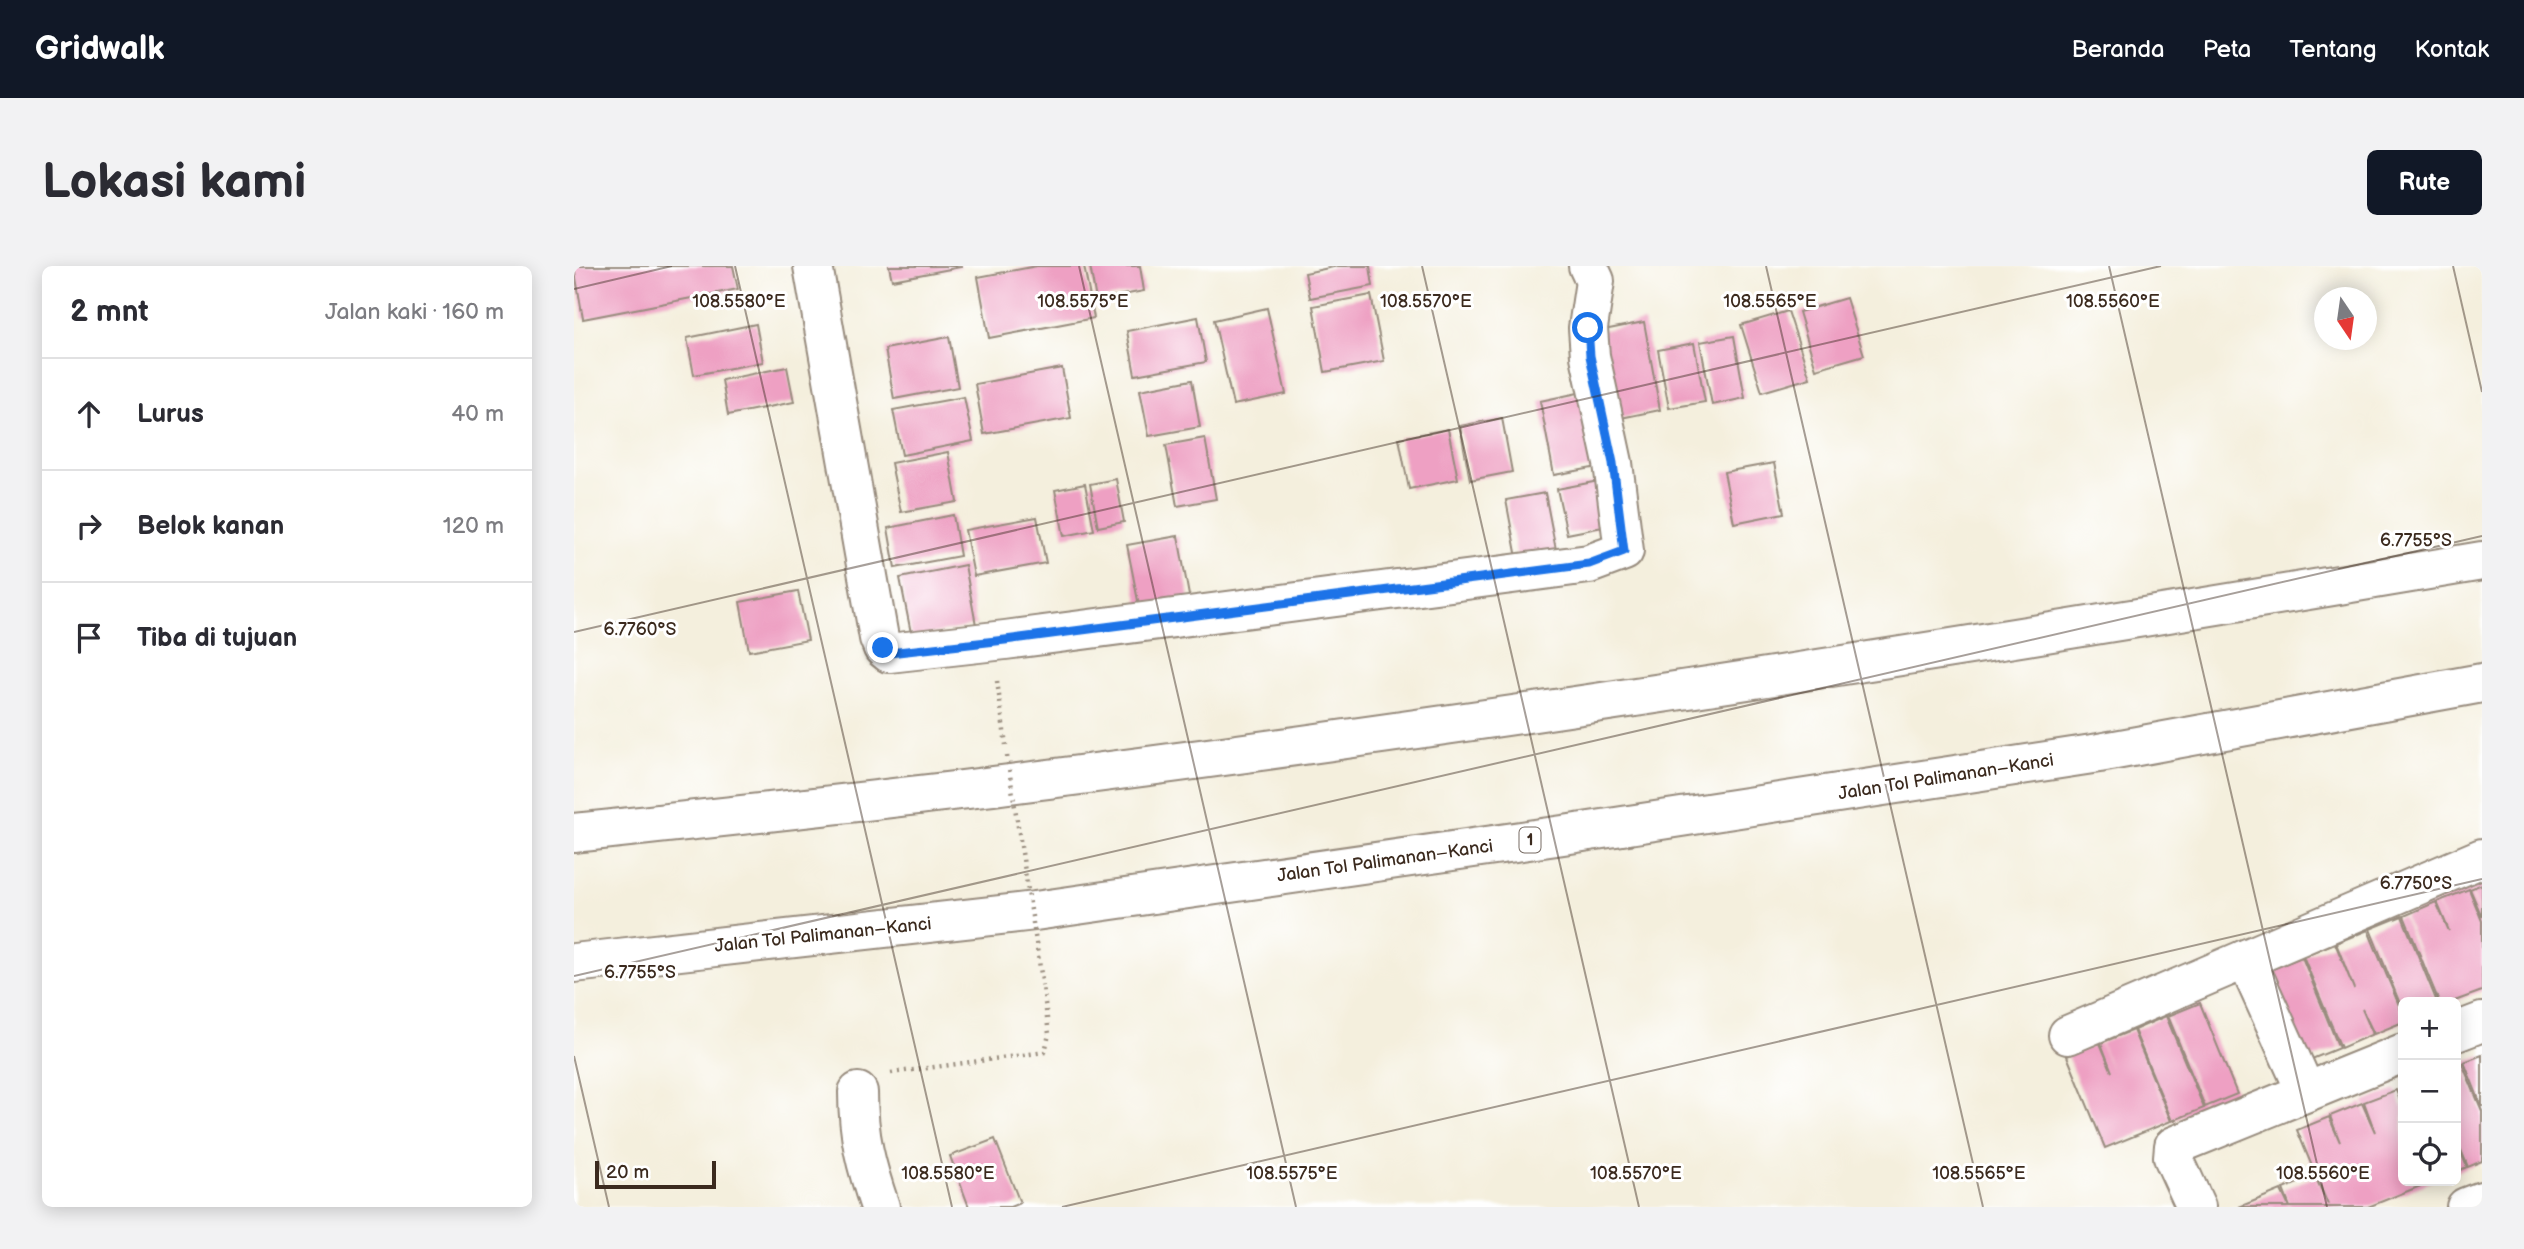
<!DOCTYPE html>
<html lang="id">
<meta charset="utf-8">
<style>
body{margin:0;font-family:"Balsamiq Sans",sans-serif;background:#f2f2f3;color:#2b2b33}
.controls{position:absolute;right:21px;bottom:21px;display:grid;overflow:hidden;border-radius:10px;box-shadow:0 4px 18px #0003}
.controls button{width:63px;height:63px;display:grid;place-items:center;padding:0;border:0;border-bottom:2px solid #e1e1e2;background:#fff;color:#2b2b33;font:35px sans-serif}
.compass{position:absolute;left:1740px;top:21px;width:63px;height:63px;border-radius:50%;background:#fff;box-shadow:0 4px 18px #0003;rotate:167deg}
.scale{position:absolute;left:21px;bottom:18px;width:121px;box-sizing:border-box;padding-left:7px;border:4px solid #3b2a1e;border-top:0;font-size:19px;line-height:24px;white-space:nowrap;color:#3b2a1e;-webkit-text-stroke:5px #fff;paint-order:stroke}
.stop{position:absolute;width:21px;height:21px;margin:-16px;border:5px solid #1a73e8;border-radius:50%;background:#fff}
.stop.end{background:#1a73e8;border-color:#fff;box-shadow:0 2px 7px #0008}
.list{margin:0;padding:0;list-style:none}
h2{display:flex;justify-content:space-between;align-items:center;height:91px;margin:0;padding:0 28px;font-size:30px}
h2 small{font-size:23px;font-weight:400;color:#7c7c81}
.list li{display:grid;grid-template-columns:46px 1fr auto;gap:21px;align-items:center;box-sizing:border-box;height:112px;padding:0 28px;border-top:2px solid #e1e1e2}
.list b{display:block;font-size:26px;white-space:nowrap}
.list em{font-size:23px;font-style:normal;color:#7c7c81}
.icon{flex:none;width:38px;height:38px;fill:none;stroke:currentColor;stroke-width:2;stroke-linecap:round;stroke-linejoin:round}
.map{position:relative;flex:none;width:1908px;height:941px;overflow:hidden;border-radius:10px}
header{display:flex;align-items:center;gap:42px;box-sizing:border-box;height:98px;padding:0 35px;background:#111827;color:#fff}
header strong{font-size:33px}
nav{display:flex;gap:38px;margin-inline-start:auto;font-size:24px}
.intro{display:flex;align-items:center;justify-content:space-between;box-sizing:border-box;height:168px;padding:0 42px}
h1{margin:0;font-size:49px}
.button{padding:18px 32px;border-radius:10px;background:#111827;color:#fff;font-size:24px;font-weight:700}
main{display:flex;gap:42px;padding:0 42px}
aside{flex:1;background:#fff;border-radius:10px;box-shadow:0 4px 18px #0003}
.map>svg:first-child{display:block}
.building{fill:#eea0c3}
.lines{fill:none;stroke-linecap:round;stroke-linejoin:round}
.street-casing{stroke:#988c7e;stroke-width:42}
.highway-casing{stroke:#988c7e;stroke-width:42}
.path{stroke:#988c7e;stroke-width:4.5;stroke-dasharray:2 5;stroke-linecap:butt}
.street{stroke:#fff;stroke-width:38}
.highway{stroke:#fff;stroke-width:38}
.path-bridge{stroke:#988c7e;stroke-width:4.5;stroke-dasharray:2 5;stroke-linecap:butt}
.route{stroke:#1a73e8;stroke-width:9}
.ticks{fill:none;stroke:#3b2a1e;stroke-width:2;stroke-opacity:0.45}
.labels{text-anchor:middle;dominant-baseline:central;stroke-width:6;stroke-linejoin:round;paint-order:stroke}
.shield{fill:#fff;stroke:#766a62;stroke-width:2}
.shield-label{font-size:16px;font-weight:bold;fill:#3b2a1e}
.street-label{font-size:18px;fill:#3b2a1e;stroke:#fff}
.ticks-label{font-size:18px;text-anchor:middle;fill:#3b2a1e;stroke:#fff;stroke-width:6;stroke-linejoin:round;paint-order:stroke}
</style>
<header>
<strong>Gridwalk</strong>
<nav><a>Beranda</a><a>Peta</a><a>Tentang</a><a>Kontak</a></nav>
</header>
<div class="intro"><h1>Lokasi kami</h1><a class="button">Rute</a></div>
<main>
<aside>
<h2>2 mnt<small>Jalan kaki · 160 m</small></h2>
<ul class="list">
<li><svg class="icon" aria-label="ahead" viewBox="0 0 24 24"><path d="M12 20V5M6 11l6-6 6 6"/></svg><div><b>Lurus</b></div><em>40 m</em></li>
<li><svg class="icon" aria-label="right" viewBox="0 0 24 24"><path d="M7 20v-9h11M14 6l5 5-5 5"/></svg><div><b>Belok kanan</b></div><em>120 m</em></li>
<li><svg class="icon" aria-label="arrive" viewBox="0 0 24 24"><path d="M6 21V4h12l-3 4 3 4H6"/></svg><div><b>Tiba di tujuan</b></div></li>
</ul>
</aside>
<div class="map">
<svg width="1908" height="941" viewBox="0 0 1908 941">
<rect width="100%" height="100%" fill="#fff"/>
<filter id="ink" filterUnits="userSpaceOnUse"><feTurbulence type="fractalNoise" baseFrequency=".0143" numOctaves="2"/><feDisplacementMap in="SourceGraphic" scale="14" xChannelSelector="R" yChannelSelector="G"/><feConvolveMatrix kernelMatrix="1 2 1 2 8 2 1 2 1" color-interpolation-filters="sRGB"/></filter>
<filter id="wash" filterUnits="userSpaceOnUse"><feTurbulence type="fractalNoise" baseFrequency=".00686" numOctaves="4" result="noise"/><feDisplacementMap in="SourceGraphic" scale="28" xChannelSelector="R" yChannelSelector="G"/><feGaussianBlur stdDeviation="1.57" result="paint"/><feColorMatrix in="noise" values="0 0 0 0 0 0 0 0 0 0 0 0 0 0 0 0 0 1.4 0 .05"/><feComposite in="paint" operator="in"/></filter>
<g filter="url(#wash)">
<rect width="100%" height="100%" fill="#f4efdd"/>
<g id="blocks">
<g class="building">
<path d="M0,0h159l5,23 -155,30z"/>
<path d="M315,0h72v1l-69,13z"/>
<path d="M463,0h47l10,52 -105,20 -11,-61z"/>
<path d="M516,0h50l4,25 -48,9z"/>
<path d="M764,0h32l3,20 -63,12 -5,-25z"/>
<path d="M797,29l13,66 -59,11 -12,-66z"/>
<path d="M1272,32l18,57 -48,14 -17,-57z"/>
<path d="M693,42l19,86 -53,11 -19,-85z"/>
<path d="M1214,45l22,67 -48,14 -21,-67z"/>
<path d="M624,51l8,45 -71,13 -8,-44z"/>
<path d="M1070,56l16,88 -49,10 -17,-88z"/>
<path d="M182,58l7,38 -69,13 -7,-37z"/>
<path d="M1160,70l11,62 -33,7 -12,-63z"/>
<path d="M375,71l9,50 -64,12 -9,-50z"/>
<path d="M1120,77l11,59 -36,6 -11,-58z"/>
<path d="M213,101l7,35 -66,13 -6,-35z"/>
<path d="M488,102l9,50 -87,16 -9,-50z"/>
<path d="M618,114l8,47 -51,9 -9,-46z"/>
<path d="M1009,126l15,75 -44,8 -14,-74z"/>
<path d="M390,131l9,44 -71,14 -9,-45z"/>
<path d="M928,152l10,54 -42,8 -10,-54z"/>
<path d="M874,163l10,50 -49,10 -10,-51z"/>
<path d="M631,172l11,61 -39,7 -11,-61z"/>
<path d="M374,186l9,50 -56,10 -10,-49z"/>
<path d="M1200,197l10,50 -50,10 -10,-51z"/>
<path d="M542,213l8,43 -26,5 -8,-43z"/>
<path d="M1030,214l9,45 -46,9 -10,-45z"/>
<path d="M511,218l9,46 -30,6 -9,-46z"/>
<path d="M971,227l12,62 -39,8 -12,-63z"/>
<path d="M379,249l7,41 -65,12 -7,-40z"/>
<path d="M463,251l9,46 -72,13 -9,-46z"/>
<path d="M604,270l12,65 -50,10 -13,-66z"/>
<path d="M391,299l11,60 -64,13 -12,-60z"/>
<path d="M224,325l10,49 -59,11 -9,-49z"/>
<path d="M1908,618v33l-12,-28z"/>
<path d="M1895,623l13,32v70l-30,11h-13l-35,-86 32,-14 13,29 -12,-29z"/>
<path d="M1828,650l35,86h-34v9l-33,-82z"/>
<path d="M1794,664l35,85v7l-29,12 -12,-25 11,25 -32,14 -38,-92 32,-13 19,46 -18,-46z"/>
<path d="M1728,691l37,91 -32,13 -37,-91z"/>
<path d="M1626,737l37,91 -32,13 -37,-91z"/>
<path d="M1592,750l38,92 -32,13 -38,-91z"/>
<path d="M1559,764l38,91 -66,27 -38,-92 33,-13 12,29 -11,-29z"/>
<path d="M1908,789v52l-18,-45z"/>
<path d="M1888,797l20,48v50l-14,6 -12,-29v-73z"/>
<path d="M1822,824l7,18v73h30l-65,26h-78l-7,-18 32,-13 13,29 -31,-75 32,-13 11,25 -10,-26 32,-13 13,29 -11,-30z"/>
<path d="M421,873l25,64 -10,4h-41l-19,-51z"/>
<path d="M1882,875l11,26 -11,5z"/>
<path d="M1707,924l8,17h-50l10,-4z"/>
</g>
</g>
</g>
<g filter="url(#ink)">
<use href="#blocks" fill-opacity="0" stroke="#988c7e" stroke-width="2"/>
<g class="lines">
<defs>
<g id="street">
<path d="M239,0l66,372 4,10 6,5 116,-13 584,-76 35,-13 -11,-88 -23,-107 -2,-28 7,-47 -7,-15"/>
<path d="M1672,693l60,133"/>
<path d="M1882,766l26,-10"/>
<path d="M1494,769l414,-177"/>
<path d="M284,826c0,44 8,74 22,115"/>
<path d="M1622,941l-23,-50 1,-11 229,-93"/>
<path d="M1892,941l16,-6"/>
</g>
<g id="highway">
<path d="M0,567c148,-16 295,-31 443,-50 490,-62 978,-140 1465,-222"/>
<path d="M0,697l461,-52 535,-77 529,-81 383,-70"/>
</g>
</defs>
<use href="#street" class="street-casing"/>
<use href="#highway" class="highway-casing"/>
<g class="path">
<path d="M423,415l9,64"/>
<path d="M317,807l154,-21 4,-18 -6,-47"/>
</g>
<use href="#street" class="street"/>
<use href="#highway" class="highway"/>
<path class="path-bridge" d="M433,490l36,231"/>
</g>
</g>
<g class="lines" filter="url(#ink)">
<path class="route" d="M309,382l6,5 116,-13 584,-76 35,-13 -11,-88 -23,-107 -2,-28"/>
</g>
<path class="ticks" d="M161,0l217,941M505,0l217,941M848,0l217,941M1192,0l217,941M1535,0l218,941M1879,0l29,126M0,23l98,-23M0,366l1587,-366M0,710l1908,-440M0,790l35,151M488,941l1420,-328"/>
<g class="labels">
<rect class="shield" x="945.5" y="561.5" width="21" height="25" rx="5"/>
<g class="shield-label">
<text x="956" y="574">1</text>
</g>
<g class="street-label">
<text transform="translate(1372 511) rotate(-9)">Jalan Tol Palimanan–Kanci</text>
<text transform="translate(811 595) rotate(-8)">Jalan Tol Palimanan–Kanci</text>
<text transform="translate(249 669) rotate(-6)">Jalan Tol Palimanan–Kanci</text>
</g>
</g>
<g class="ticks-label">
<text x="165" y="41">108.5580°E</text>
<text x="509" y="41">108.5575°E</text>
<text x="852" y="41">108.5570°E</text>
<text x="1196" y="41">108.5565°E</text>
<text x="1539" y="41">108.5560°E</text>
<text x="1842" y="280">6.7755°S</text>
<text x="66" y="369">6.7760°S</text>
<text x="1842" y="623">6.7750°S</text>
<text x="66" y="712">6.7755°S</text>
<text x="374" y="913">108.5580°E</text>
<text x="718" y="913">108.5575°E</text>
<text x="1062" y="913">108.5570°E</text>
<text x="1405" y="913">108.5565°E</text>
<text x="1749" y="913">108.5560°E</text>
</g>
</svg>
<div class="controls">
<button>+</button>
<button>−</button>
<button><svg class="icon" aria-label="locate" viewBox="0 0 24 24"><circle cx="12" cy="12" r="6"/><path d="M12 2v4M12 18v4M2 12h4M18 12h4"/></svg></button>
</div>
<svg class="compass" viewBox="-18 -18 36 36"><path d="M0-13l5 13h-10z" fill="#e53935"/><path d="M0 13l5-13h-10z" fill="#7c7c81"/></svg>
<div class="scale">20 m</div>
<div class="stop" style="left:1014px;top:62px"></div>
<div class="stop end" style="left:309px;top:382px"></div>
</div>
</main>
